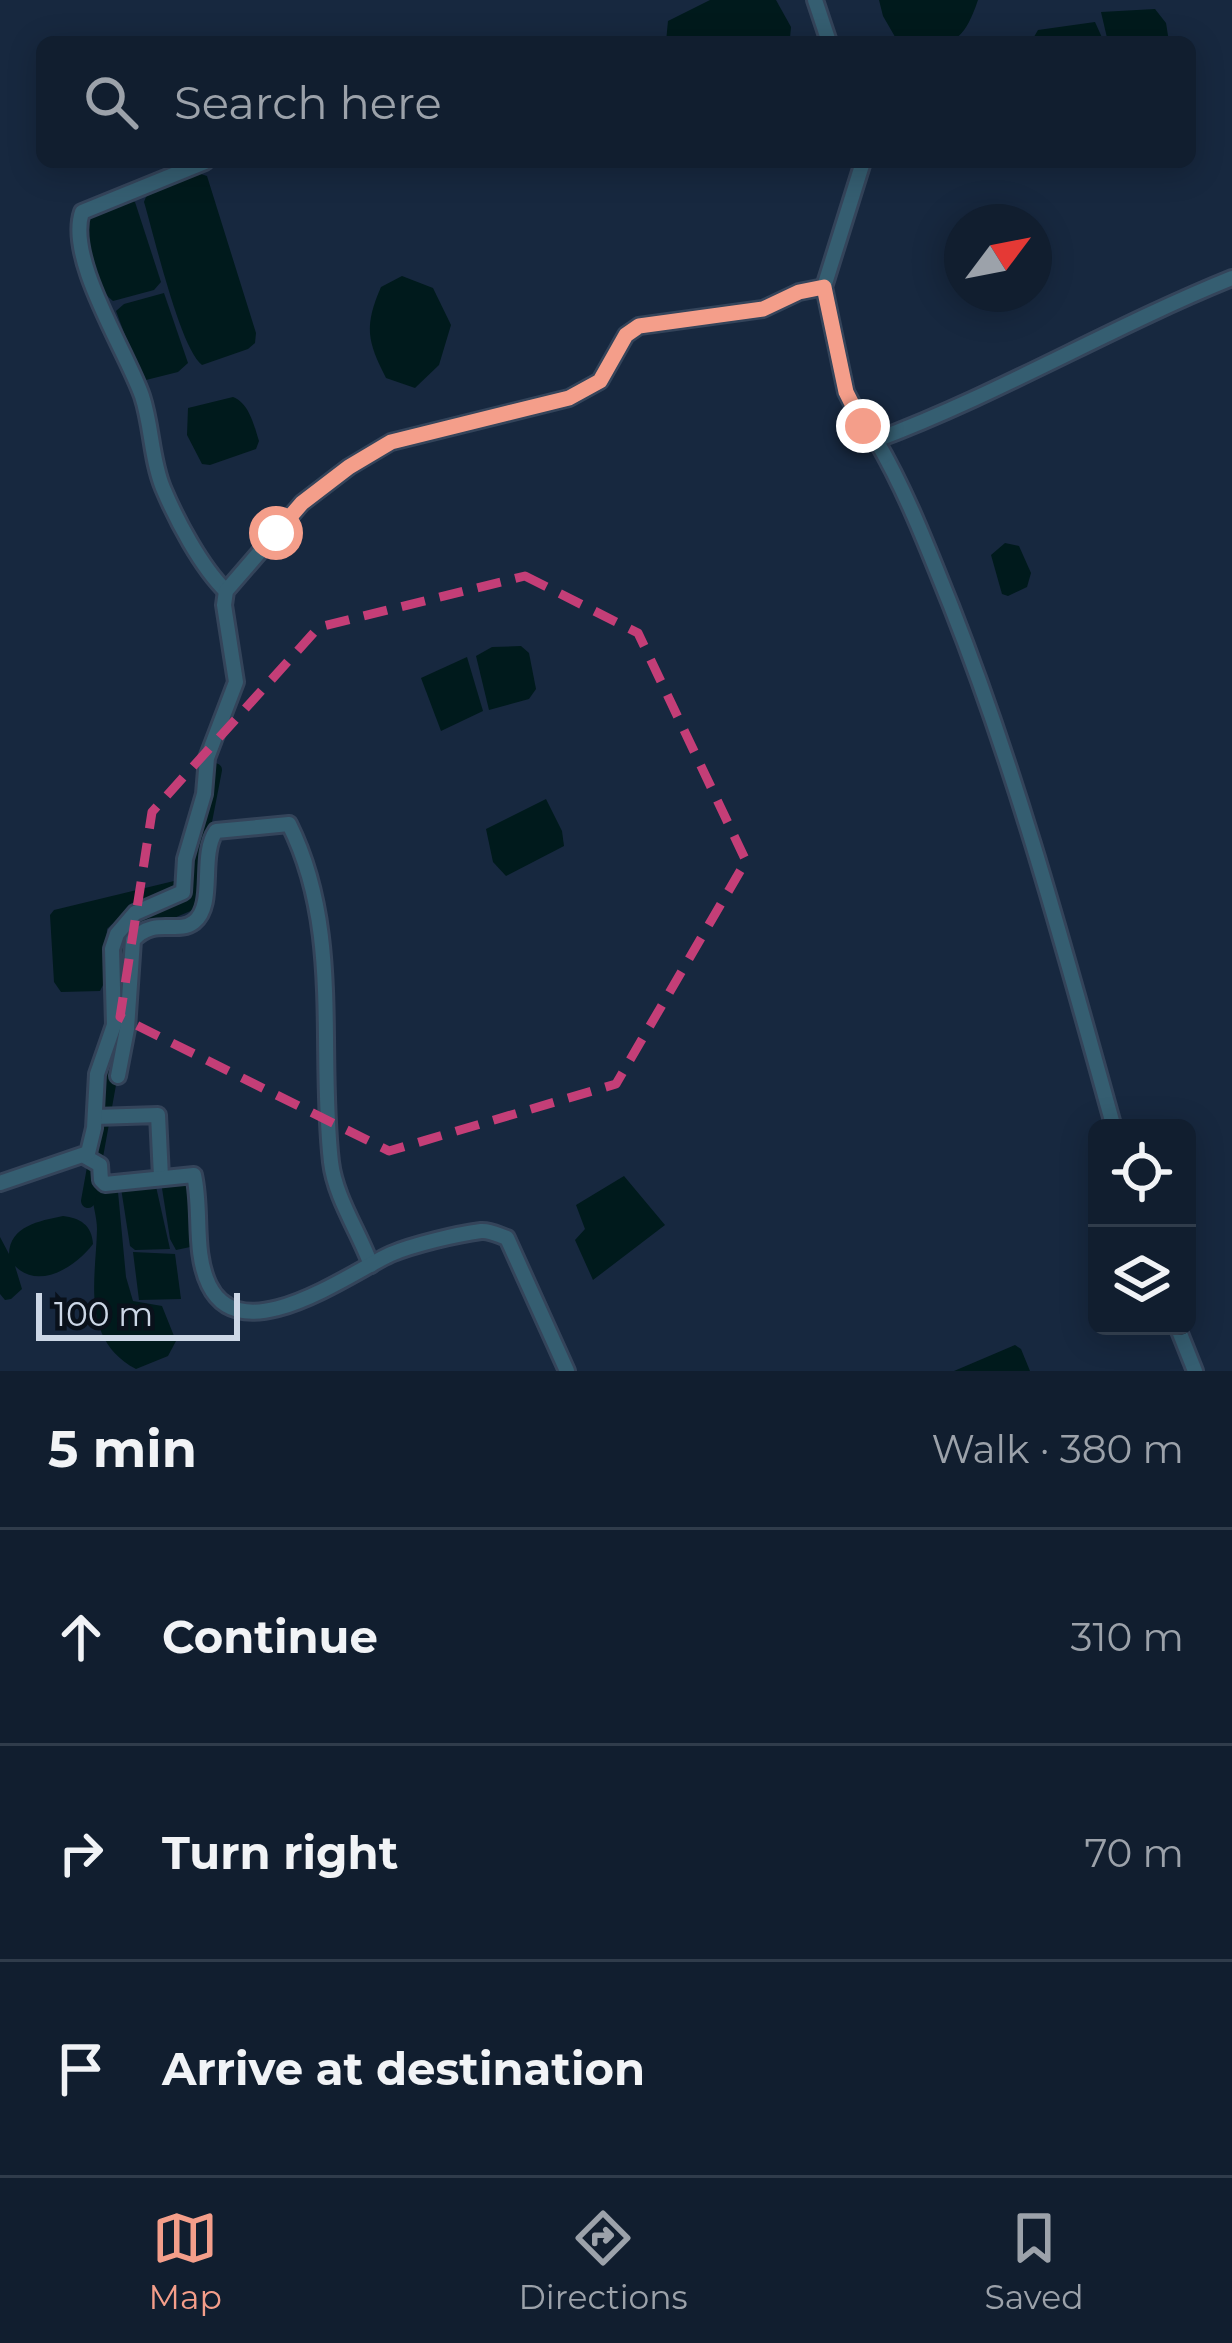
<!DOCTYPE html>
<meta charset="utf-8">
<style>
body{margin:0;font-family:Montserrat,sans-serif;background:#1e2b3b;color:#f1f3f6}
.controls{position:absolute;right:36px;bottom:36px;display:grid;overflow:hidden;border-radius:18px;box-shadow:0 6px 30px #0003}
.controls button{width:108px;height:108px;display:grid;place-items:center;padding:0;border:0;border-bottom:3px solid #303c4b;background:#111e2f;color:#f1f3f6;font:60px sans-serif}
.compass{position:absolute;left:944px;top:204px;width:108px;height:108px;border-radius:50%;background:#111e2f;box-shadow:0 6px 30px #0003;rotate:58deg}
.scale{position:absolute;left:36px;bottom:30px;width:204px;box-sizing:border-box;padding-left:12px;border:6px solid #ccd7e6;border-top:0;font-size:33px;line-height:42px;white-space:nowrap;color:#ccd7e6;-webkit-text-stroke:9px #09111b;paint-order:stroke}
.stop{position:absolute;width:36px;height:36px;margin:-27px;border:9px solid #f49e8a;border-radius:50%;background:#fff}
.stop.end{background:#f49e8a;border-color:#fff;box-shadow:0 3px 12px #0008}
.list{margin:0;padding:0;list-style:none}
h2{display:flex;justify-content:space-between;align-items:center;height:156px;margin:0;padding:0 48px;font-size:51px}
h2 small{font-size:39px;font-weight:400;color:#9ca2aa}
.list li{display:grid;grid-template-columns:78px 1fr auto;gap:36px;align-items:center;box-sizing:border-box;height:216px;padding:0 48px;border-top:3px solid #303c4b}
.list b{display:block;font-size:45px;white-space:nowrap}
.list em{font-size:39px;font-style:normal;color:#9ca2aa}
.icon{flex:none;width:66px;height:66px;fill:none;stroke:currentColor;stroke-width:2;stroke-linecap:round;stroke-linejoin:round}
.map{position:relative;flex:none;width:1232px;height:1371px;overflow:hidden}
.search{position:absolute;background:#111e2f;box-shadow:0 6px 30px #0003;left:36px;right:36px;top:36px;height:132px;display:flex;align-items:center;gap:30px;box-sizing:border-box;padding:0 42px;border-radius:18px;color:#9ca2aa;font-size:45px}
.sheet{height:804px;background:#111e2f}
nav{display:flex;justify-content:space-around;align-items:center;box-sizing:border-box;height:168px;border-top:3px solid #303c4b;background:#111e2f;font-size:33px;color:#9ca2aa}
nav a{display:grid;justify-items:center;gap:6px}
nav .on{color:#f49e8a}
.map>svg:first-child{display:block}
.water{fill:#001a1c}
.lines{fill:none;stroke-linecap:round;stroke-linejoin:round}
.canal{stroke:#001a1c;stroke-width:14}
.street-casing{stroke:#34445a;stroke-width:20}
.street{stroke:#355e71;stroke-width:14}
.route{stroke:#f49e8a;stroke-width:15}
.marked{fill:none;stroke:#c43e77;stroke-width:9;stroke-dasharray:24 15;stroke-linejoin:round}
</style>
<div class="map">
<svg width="1232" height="1371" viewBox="0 0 1232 1371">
<rect width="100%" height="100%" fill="#17283f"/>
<g class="water">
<path d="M710,0h66l15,27 -1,11 -4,4h-120l2,-21z"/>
<path d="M879,0h99c-18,53 -30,42 -80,42l-15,-26z"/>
<path d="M1155,9l11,14 3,19h-61l-7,-30z"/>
<path d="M1095,22l9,20h-73l7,-12z"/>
<path d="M198,173l9,3 49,157 -1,10 -7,6 -46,16c-22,-17 -48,-130 -58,-163 7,-21 34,-23 54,-29z"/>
<path d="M128,199l7,3 26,80 -7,8 -41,11c-19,-14 -29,-53 -29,-77l14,-12z"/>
<path d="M402,276l31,12 18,37 -12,40 -24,23 -29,-10c-19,-37 -22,-52 -5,-91z"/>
<path d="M164,293l24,70 -10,9 -36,9 -26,-70 8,-7z"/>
<path d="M233,397c16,6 21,28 26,44l-3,8 -46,16 -8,-1 -15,-29 1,-27z"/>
<path d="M1005,543l14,3 12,27 -4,14 -19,9 -6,-2 -11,-39z"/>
<path d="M521,646l8,7 7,36 -7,10 -40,11 -13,-54 16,-9z"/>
<path d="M467,657l16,54 -42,20 -20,-53z"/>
<path d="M546,799l16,32 2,15 -58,30 -13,-14 -7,-33z"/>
<path d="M174,881l5,4c-17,19 -50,22 -72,44l-3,54 -4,8 -39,1 -7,-10 -4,-67 4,-5z"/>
<path d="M624,1176l41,49 -72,55 -18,-40 10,-11 -9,-24z"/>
<path d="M189,1178l6,68 -19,4 -6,-11 -9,-57z"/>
<path d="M155,1182l15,67 -35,1 -5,-4 -9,-58z"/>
<path d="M99,1188h14l5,4 8,85 7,24 29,5 14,35 -8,15 -32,13c-56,-30 -40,-90 -39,-140 0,-13 -5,-25 -5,-38z"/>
<path d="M63,1216c17,2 29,9 30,28 -18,24 -55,46 -78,22l7,23 -11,10 -6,1 -5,-6v-57l9,17c1,-28 30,-33 54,-38z"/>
<path d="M133,1252l42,2 6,45 -42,1z"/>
<path d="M1015,1345l6,4 9,22h-76z"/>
</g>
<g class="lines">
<path class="canal" d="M88,1201l29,-161 9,-98 11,-16 52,-22 26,-134"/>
<defs>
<g id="street">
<path d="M815,0l14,42"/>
<path d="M205,162l-123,50c-16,47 44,138 60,184 10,30 9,63 21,92 13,31 38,79 63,103"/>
<path d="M863,162l-39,125 22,105 18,34 12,14"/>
<path d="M118,1076l9,-47 6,-89c22,-24 44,-5 61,-18 22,-17 5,-66 22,-91l73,-7c53,106 29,224 42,338 4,35 28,70 40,103"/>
<path d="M95,1117l63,-2 3,62"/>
<path d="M1114,1128c-49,-176 -96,-352 -163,-522 -23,-57 -44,-113 -75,-166 123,-46 235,-113 356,-162"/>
<path d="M86,1157l14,8 1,15 4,4 89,-9c8,35 -1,77 15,110 33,68 142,-13 182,-31 21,-9 66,-20 90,-23 9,-1 17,4 26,7l60,133"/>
<path d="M0,1183l88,-30 6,-25 3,-54 17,-49 -2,-76 5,-15 18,-21 48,-21 2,-33 19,-65 3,-36 29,-76 -12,-77 2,-14 76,-88 47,-36 42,-25 178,-44 31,-17 26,-46 13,-9 124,-17 36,-17 25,-5"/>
<path d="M1177,1326l18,45"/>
</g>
</defs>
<use href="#street" class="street-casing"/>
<use href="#street" class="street"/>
</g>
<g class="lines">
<path class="route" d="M276,533l26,-30 47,-36 42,-25 178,-44 31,-17 26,-46 13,-9 124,-17 36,-17 25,-5 22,105 17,34"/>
</g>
<path class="marked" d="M525,576l113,57 108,228 -130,223 -227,67 -269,-134 32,-205 167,-185z"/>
</svg>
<div class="controls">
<button><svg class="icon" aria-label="locate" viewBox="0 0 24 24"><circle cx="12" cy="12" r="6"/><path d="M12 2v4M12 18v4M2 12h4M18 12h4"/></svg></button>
<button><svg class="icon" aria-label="layers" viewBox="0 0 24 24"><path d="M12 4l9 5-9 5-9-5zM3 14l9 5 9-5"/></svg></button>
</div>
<svg class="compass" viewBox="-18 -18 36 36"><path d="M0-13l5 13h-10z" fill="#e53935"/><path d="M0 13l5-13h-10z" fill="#9ca2aa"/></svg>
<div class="scale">100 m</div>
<div class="stop" style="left:276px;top:533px"></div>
<div class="stop end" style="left:863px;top:426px"></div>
<div class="search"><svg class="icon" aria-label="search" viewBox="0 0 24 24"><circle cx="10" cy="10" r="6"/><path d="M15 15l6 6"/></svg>Search here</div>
</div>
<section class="sheet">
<h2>5 min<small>Walk · 380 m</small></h2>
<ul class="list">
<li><svg class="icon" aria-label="ahead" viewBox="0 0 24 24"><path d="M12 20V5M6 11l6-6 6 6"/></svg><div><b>Continue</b></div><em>310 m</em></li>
<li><svg class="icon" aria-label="right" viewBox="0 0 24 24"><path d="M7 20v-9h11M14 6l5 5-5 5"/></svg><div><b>Turn right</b></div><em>70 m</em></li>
<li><svg class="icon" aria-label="arrive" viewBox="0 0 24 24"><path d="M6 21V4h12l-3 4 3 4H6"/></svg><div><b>Arrive at destination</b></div></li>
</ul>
</section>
<nav>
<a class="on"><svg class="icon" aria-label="map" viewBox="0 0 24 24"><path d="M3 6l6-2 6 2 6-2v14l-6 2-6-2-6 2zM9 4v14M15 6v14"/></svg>Map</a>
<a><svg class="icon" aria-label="directions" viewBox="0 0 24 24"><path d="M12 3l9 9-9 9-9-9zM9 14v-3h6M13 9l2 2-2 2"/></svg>Directions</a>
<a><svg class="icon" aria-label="saved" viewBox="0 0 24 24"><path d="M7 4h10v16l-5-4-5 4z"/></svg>Saved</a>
</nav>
